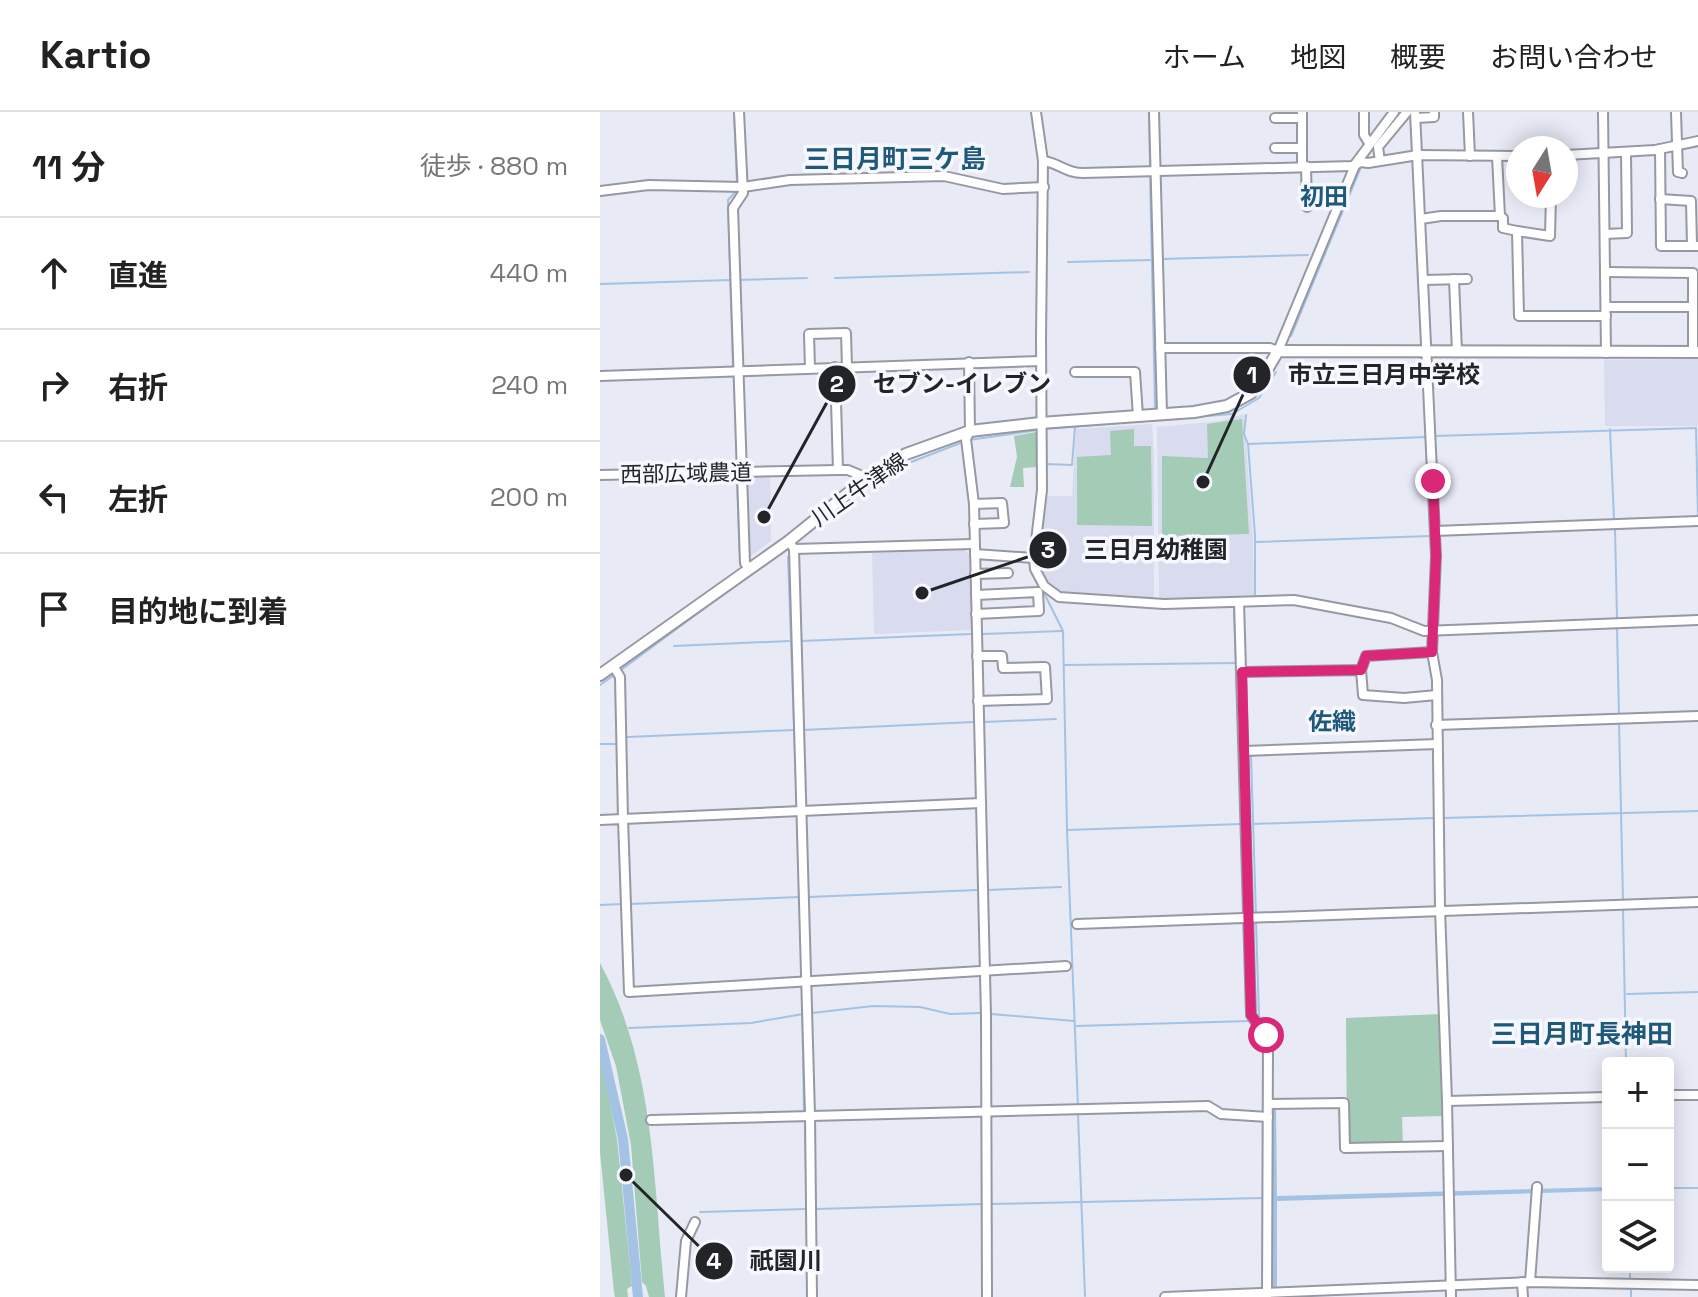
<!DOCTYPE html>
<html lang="ja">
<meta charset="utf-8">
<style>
body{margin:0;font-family:"Space Grotesk","Noto Sans JP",sans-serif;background:#f6f6f6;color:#222}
.controls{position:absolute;right:24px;bottom:24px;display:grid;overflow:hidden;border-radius:8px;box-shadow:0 4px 20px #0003}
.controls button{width:72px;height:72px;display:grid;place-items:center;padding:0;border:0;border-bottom:2px solid #e0e0e0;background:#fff;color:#222;font:40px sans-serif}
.compass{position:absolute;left:906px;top:24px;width:72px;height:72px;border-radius:50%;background:#fff;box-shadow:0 4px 20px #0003;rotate:191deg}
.stop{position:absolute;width:24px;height:24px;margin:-18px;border:6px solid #db2777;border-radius:50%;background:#fff}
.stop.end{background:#db2777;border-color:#fff;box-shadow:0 2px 8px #0008}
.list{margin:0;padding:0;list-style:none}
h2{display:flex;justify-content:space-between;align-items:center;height:104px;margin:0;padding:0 32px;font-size:34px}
h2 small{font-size:26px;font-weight:400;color:#767676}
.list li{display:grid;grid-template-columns:52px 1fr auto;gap:24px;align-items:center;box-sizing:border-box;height:112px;padding:0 32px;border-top:2px solid #e0e0e0}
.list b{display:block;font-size:30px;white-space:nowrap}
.list em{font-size:26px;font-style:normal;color:#767676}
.icon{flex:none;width:44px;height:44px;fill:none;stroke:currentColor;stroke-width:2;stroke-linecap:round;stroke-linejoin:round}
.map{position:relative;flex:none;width:1098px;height:1185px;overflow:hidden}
header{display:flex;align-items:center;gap:48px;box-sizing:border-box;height:112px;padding:0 40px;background:#fff;border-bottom:2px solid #e0e0e0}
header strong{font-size:38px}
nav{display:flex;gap:44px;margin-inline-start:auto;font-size:28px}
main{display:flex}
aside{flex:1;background:#fff}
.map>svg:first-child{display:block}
.built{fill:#d9dcee}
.green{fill:#a3cbb5}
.water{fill:#a4c3e4}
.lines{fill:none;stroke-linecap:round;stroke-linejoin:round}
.stream{stroke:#a4c3e4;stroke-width:2}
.river{stroke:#a4c3e4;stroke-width:10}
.minor-casing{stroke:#9698a2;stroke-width:12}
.major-casing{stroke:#9698a2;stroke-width:14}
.minor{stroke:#fff;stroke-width:8}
.major{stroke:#fff;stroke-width:10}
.route{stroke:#db2777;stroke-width:10}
.labels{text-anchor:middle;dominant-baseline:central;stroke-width:7;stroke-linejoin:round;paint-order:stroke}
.street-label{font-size:22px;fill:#232428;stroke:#f7f8ff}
.neighbourhood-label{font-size:24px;font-weight:bold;fill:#1e5979;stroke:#f7f8ff}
.quarter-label{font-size:26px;font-weight:bold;fill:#1e5979;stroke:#f7f8ff}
.leader{fill:none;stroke:#232428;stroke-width:3}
.callout-dot{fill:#232428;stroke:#f7f8ff;stroke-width:3}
.mark-label{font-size:24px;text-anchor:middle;font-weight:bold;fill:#fff}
.callout-label{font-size:24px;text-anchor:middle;font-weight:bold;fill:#232428;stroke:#f7f8ff;stroke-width:7;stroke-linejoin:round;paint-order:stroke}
</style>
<header>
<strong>Kartio</strong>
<nav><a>ホーム</a><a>地図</a><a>概要</a><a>お問い合わせ</a></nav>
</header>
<main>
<aside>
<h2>11 分<small>徒歩 · 880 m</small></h2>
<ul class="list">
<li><svg class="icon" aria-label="ahead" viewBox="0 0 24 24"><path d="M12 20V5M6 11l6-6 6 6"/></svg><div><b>直進</b></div><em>440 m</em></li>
<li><svg class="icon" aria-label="right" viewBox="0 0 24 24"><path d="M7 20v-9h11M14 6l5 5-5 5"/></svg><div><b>右折</b></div><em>240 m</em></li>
<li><svg class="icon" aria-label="left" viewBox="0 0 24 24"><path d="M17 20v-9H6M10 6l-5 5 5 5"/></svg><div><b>左折</b></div><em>200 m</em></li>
<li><svg class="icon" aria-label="arrive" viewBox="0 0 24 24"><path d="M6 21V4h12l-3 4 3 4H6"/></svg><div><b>目的地に到着</b></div></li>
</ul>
</aside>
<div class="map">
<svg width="1098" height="1185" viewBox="0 0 1098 1185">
<rect width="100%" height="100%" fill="#e8eaf6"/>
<g class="built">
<path d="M1098,247v67h-93l-1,-66z"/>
<path d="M644,302l9,123 1,60 -95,3 -2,-173 63,-6z"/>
<path d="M552,312l2,32v144l-94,-6 -10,-6 -11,-19 -1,-12 7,-61h27l4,-67z"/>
<path d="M145,365h25l1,64 -24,18z"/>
<path d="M364,438l6,5 3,75 -99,4 -2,-81z"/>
</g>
<g class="green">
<path d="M642,307l7,115 -87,2v-80l46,2 -1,-34z"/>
<path d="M534,317v17h17l1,80 -75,-1v-68l34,-2 -1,-24z"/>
<path d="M436,320v35l-13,1 1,19h-14l7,-30 -3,-21z"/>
<path d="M0,851c56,104 53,220 65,334h-16l-3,-11 -4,-4 -11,-137 -15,-79 -16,-46z"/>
<path d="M841,902l4,102 -43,1 1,28 -56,2 -1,-129z"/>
<path d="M0,941l17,86 15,147 -5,3 1,8h-13l-1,-5 -14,-140z"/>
</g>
<path class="water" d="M672,995h4l1,89 331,-9v4l-331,10v96h-5z"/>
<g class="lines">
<g class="stream">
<path d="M134,0l3,72"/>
<path d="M549,0l1,55"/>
<path d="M766,46l36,-46"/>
<path d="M550,61l5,235"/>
<path d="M561,147l147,-4"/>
<path d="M468,150l82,-2"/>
<path d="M235,166l194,-6"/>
<path d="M137,168l70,-2"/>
<path d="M0,172l131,-4"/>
<path d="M691,224l70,-169"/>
<path d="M133,256l-5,-168 9,-10"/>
<path d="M134,263l3,90"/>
<path d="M646,303l-2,19 4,10 7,91v60"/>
<path d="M444,317l188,-15 27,-16 17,-26"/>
<path d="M1010,317l4,90"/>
<path d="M835,324l261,-8 2,89"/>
<path d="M369,328l69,-10"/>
<path d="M648,332l178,-7"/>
<path d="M446,366v-14l26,1 3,-38"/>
<path d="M137,367l3,85"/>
<path d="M214,415l79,-58 70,-27"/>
<path d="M1015,416l2,91"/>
<path d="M839,423l46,-2"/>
<path d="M656,430l174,-6"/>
<path d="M188,445l9,251"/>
<path d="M440,458l-2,-13 8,-64"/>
<path d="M445,483l18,36 4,199 11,277"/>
<path d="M634,498l5,139"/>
<path d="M1017,517l2,85"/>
<path d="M382,522l80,-3"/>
<path d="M201,529l170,-7"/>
<path d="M74,534l115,-5"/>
<path d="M465,553l171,-2"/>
<path d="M21,558l130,-96"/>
<path d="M0,573l16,-11"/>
<path d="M384,610l72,-3"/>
<path d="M1019,610l4,178"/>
<path d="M203,618l170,-8"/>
<path d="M27,625l167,-7"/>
<path d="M842,629v-13"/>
<path d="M0,632h18"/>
<path d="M651,644l5,160"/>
<path d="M197,702l4,134"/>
<path d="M843,706l255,-7"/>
<path d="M653,712l181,-6"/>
<path d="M467,718l174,-6"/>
<path d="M388,778l73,-3"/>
<path d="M209,785l168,-7"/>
<path d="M30,792l170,-7"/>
<path d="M0,793l22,-1"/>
<path d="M1023,796l3,155"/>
<path d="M656,811l3,93 3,4h11l-1,80"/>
<path d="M202,878l2,122"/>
<path d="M1027,882l71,-2"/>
<path d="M212,901l61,-7 47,1 30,7 30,-1"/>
<path d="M391,902l83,7"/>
<path d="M476,914l173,-5"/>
<path d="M29,916l122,-5 52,-9"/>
<path d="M478,1002l7,182"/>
<path d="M205,1006l3,179"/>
<path d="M1068,1076h30"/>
<path d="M390,1092l273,-6"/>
<path d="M217,1097l166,-5"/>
<path d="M100,1100l106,-3"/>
<path d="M1030,1155v12"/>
<path d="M1031,1176v9"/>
</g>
<path class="river" d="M0,927l23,100 15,158"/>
<defs>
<g id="minor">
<path d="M139,0l4,81 -10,15 12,355 4,6"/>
<path d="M436,0l7,49"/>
<path d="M554,0l8,302"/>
<path d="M702,0v54"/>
<path d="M764,0v23l5,8"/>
<path d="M815,0l21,444 -4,96 5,28 3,229 7,192 4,196"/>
<path d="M868,0l2,44"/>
<path d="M1003,0l3,241"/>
<path d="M1076,0l2,60 4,1"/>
<path d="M675,6h27"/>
<path d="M816,6l18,-1v-5"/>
<path d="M675,36h27"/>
<path d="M1060,37l1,97h37"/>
<path d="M966,43l89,-5 43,-9"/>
<path d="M897,44l3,60 3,2v10l14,3 2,85h87"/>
<path d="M918,44l-100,-1 -50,8 -7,-1 -9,4 -269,7c-18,0 -23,-10 -40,-12l-2,177 1,152 -8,68 1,11 9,17 15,11 105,7 130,-4 97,18 33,13 274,-11"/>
<path d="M780,49l-2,-14 29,-35"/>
<path d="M706,54l1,41"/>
<path d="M0,79l49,-6 94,2 47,-7 154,-4 59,13 41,-2"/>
<path d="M1060,87l31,2 1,45"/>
<path d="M821,107l20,-3h59"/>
<path d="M917,119l33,5 1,-40"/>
<path d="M1005,122l22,-1 -1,-81"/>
<path d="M1005,160l88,1v79"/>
<path d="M854,167l3,73"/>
<path d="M823,168l44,-1"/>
<path d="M1006,195h87"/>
<path d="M560,236h110l8,3 78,-188 38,-51"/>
<path d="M369,250l1,69 -4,8 8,65 12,512 1,281"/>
<path d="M235,255l3,103"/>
<path d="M210,256l-1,-34 37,-1 1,34"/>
<path d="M475,260h60l3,44"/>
<path d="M0,264l441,-15"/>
<path d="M0,363l238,-5h10l19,8"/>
<path d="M374,412l30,-1 -2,-20 -28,1"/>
<path d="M835,419l263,-10"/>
<path d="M189,429l5,8 16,566 2,182"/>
<path d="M194,437l179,-5"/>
<path d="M375,442l59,4"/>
<path d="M375,462l33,-1"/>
<path d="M376,483l62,-3 1,19 -63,3"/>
<path d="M639,490l12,413 17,26 -1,256"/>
<path d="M377,544h25l1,12 42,-1 2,32 -69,2"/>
<path d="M14,555l6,10 3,142 358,-16"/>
<path d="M761,558l5,-14 66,-4"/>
<path d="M642,560l119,-2 2,25 41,3 33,-3"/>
<path d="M836,613l262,-9"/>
<path d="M644,639l193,-7"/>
<path d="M0,708l23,-1 6,173 437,-26"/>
<path d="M477,812l621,-22"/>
<path d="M1068,983h30"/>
<path d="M847,989l161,-4"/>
<path d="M668,992l76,-1 1,45 103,-2"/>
<path d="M51,1008l557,-14 13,8 47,3"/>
<path d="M922,1170l1,15"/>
<path d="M930,1170l7,-95"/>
<path d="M81,1185l5,-56 9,-19"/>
<path d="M565,1185l365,-15 168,3"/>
</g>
<path id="major" d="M0,563l189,-134 78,-63 39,-24 64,-23 70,-8 154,-11 33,-6 24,-13 7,-8 20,-34 420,1"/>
</defs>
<use href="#minor" class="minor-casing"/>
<use href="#major" class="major-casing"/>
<use href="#minor" class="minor"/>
<use href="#major" class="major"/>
</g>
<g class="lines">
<path class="route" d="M666,923l-15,-20 -9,-343 119,-2 5,-14 66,-4 4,-96 -3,-75"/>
</g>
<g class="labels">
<g class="street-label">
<text transform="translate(86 361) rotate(-1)">西部広域農道</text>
<text transform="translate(259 377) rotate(-35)">川上牛津線</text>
</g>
<g class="neighbourhood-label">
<text x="724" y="84">初田</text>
<text x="732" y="609">佐織</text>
</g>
<g class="quarter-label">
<text x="295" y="47">三日月町三ケ島</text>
<text x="982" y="922">三日月町長神田</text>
</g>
</g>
<path class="leader" d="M603 370L652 263M164 405L237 272M322 481L448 438M26 1063L114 1149"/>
<g class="callout-dot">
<circle cx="603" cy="370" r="8"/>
<circle cx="164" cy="405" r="8"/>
<circle cx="322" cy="481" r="8"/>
<circle cx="26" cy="1063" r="8"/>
<circle cx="652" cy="263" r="20"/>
<circle cx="237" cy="272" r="20"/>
<circle cx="448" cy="438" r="20"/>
<circle cx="114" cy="1149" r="20"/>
</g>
<g class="mark-label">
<text x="652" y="271">1</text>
<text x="237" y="280">2</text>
<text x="448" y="446">3</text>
<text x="114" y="1157">4</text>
</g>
<g class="callout-label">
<text x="784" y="271">市立三日月中学校</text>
<text x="362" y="280">セブン-イレブン</text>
<text x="556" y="446">三日月幼稚園</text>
<text x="186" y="1157">祇園川</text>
</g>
</svg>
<div class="controls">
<button>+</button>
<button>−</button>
<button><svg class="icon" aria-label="layers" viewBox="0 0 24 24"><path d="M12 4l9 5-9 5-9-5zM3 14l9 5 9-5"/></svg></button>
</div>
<svg class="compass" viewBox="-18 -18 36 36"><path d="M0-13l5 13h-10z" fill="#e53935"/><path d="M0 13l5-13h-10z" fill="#767676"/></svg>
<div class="stop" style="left:666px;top:923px"></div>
<div class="stop end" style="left:833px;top:369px"></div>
</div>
</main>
